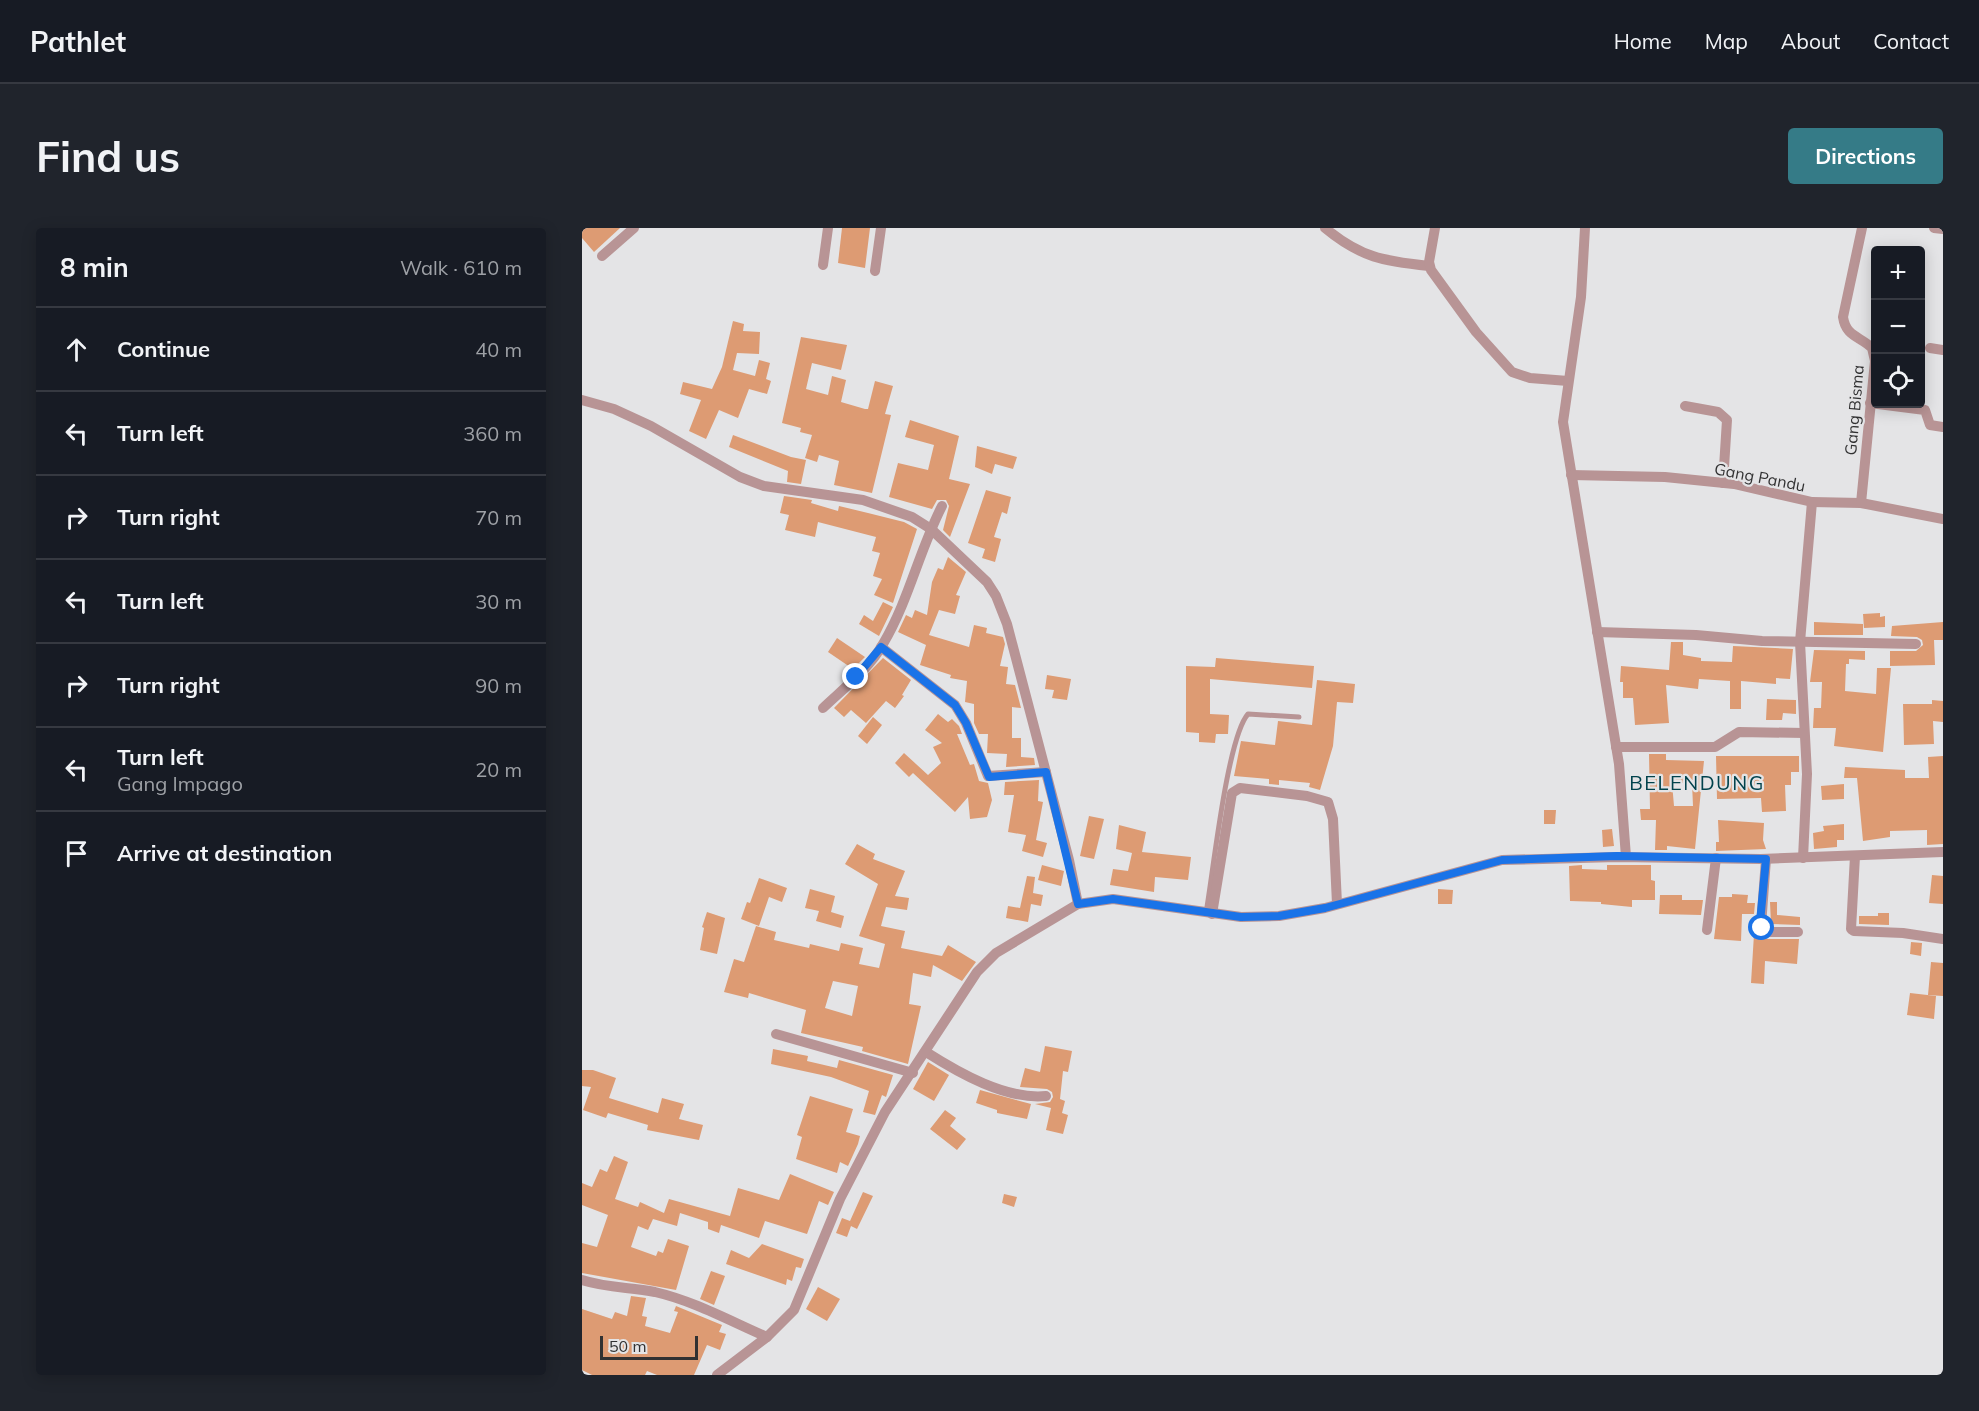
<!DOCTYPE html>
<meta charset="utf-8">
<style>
body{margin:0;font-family:Mulish,sans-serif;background:#20242c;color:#f1f3f6}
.controls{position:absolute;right:18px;top:18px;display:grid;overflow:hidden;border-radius:6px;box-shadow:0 3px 15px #0003}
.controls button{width:54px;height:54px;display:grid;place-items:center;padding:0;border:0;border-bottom:2px solid #363941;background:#171b24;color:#f1f3f6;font:30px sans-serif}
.scale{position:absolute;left:18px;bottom:15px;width:98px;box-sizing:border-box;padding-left:6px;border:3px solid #313132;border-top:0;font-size:16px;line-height:21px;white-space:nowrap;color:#313132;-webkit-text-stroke:4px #e4e4e6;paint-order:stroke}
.stop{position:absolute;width:18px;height:18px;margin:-14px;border:4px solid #1a73e8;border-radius:50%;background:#fff}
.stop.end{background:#1a73e8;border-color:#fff;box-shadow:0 2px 6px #0008}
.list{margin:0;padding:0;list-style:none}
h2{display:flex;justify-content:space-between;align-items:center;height:78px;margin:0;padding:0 24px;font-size:26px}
h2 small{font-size:20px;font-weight:400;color:#9ea1a6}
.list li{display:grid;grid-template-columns:39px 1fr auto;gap:18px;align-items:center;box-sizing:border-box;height:84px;padding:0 24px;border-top:2px solid #363941}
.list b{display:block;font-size:22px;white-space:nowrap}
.list p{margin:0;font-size:20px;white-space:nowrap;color:#9ea1a6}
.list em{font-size:20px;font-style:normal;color:#9ea1a6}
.icon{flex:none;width:33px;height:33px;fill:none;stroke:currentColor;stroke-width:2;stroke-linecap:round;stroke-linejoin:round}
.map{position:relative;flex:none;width:1361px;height:1147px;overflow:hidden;border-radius:6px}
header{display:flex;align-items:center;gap:36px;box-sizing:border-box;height:84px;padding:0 30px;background:#171b24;border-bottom:2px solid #363941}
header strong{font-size:28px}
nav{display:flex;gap:33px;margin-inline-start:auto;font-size:21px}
.intro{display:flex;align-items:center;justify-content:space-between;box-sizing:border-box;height:144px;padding:0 36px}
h1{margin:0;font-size:42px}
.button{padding:15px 27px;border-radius:6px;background:#357b87;color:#fff;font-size:21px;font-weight:700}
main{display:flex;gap:36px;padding:0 36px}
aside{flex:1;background:#171b24;border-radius:6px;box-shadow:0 3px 15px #0003}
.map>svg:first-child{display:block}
.building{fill:#dd9b73;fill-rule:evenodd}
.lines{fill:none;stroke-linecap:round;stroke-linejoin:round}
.lane{stroke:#b89495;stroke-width:5}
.street{stroke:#b89495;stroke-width:10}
.route{stroke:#1a73e8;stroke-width:8}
.labels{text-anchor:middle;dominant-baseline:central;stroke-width:4.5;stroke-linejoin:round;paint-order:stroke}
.street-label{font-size:16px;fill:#313132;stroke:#e4e4e6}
.quarter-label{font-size:20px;letter-spacing:1.5px;fill:#01424c;stroke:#e4e4e6}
</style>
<header>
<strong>Pathlet</strong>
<nav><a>Home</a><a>Map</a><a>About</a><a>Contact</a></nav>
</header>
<div class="intro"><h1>Find us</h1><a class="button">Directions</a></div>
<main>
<aside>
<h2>8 min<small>Walk · 610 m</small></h2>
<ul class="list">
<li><svg class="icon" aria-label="ahead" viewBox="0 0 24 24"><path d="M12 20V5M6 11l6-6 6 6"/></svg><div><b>Continue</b></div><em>40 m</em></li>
<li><svg class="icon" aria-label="left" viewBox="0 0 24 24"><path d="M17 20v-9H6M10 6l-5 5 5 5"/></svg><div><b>Turn left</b></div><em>360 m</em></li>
<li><svg class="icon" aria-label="right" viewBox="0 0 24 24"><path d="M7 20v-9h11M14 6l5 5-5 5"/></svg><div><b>Turn right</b></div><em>70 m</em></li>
<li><svg class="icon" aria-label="left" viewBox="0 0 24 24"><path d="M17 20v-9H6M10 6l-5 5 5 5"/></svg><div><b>Turn left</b></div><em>30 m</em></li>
<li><svg class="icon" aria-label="right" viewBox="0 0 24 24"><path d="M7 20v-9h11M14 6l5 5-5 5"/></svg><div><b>Turn right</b></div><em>90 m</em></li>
<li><svg class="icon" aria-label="left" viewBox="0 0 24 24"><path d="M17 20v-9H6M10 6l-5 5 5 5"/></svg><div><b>Turn left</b><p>Gang Impago</p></div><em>20 m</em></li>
<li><svg class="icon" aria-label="arrive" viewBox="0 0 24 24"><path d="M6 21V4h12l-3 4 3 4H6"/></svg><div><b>Arrive at destination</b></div></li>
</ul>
</aside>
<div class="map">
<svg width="1361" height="1147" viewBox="0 0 1361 1147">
<rect width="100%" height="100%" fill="#e4e4e6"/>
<g class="building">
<path d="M0,0h38l-26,24 -12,-14z"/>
<path d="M260,0h28l-5,40 -27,-5z"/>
<path d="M151,93l11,3 -1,7 17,1 -1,22 -22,-1 -4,17 22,6 4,-16 11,3 -4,16 5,2 -4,13 -18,-5 -11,29 -19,-8 -13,29 -17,-8 12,-31 -21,-6 3,-12 29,7 10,-22z"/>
<path d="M219,109l46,8 -6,25 -29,-7 -6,26 22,6 4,-19 14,4 -5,22 24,7h3l7,-28 18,5 -8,28 6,1 -19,78 -38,-8 5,-24 -20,-6 -2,7 -12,-4 7,-23 -12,-3 1,-4 -19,-5z"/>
<path d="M328,192l49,16 -10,43 21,5 -20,53 -7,-7 6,-24 -3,-6h-9l-5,9 -43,-12 9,-34 30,7 6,-25 -29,-8z"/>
<path d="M151,207l58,22 15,3 -5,24 -14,-2 1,-11 -59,-24z"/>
<path d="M395,218l40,11 -4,12 -18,-5 -3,10 -17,-7z"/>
<path d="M404,262l25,7 -4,17 -5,-2 -8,25 7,2 -6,23 -13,-4 3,-9 -17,-6z"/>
<path d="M202,268l28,4 -1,3 27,8 1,-5 29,7 36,9 13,7 -24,74 -19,-8 8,-16 -9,-3 7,-23 -8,-2 4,-14 -58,-15 -3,15 -30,-7 4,-15 -9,-2z"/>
<path d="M366,329l18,15 -10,23 4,1 -5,18 -16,-4 -10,25 40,12 5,-22 13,3 -1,5 17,4 2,7 -5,22 8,1 -2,17 9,1 6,23 -9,-1v31h9v19l13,1 1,7 -29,2 1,-13 -20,-1 1,-19h-9l-5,-11v-19l-9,-2 2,-21 -17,-3 1,-3 -31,-10 6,-20 -28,-13 8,-17 6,3 3,-8 12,5 5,-33 6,-14 5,2z"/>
<path d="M301,374l10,5 -14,29 -20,-12 5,-9 9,6z"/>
<path d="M1298,385v4l5,-1v11l-21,1 -1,-14z"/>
<path d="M1232,394l49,2v11h-49z"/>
<path d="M1361,394v18h-9l1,25 -45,1v-15h26l7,-6 -1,-5 -5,-3 -26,-1 1,-10z"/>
<path d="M255,410l28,19 -12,12 -25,-17z"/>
<path d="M1089,414h12v13l18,3v3l31,1 1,-16 60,3 -3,30 -14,-1v6l-35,-3v28h-11v-28l-31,-2 -1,10 -32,-4 3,38 -34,2 -2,-27h-10v-16h-3l1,-16 48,4z"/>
<path d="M1232,422l51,1v9l-16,-1v5h-3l-1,27 31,3 1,-26h14l-8,84 -49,-6 2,-18h-23l1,-20h7l1,-26h-12z"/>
<path d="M301,430l28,22 -9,15 2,1 -9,12 -9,-7 -20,22 -15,-13 -7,7 -10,-9z"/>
<path d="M634,430l98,8 -2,22 -102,-9v35l19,1 -1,19h-12l-1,9 -16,-1v-9l-13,-1v-66l29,1z"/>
<path d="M465,447l24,4 -4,21 -15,-2 2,-8 -9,-1z"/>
<path d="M735,452l38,4 -2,19 -16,-1 -4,44 -13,44 -11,-3 1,-4 -31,-3v5l-10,-1v-5l-35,-3 7,-35 34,4 3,-24 34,4z"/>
<path d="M1185,471l29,1v14l-13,-1 -1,7h-16z"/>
<path d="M1350,472l11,1v21l-10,-1 1,23 -30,1 -1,-41h29z"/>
<path d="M356,486l10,8 4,-3 7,7 3,8h-5l13,31 4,-1 5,17 9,2 4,17 -5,17 -17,2 -2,-22 -13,15 -42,-39 -4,4 -14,-14 9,-10 24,22 13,-12 -8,-16 9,-4 -17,-13z"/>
<path d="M291,489l9,8 -15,19 -9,-8z"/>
<path d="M1067,526h17v6l38,1 -9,88 -28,-3v4h-12l1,-30h-15l-1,-11h10zM1090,555h20l1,23h-19z"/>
<path d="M1134,528h83v16h-8v13h-6l1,26 -24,1 -1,-14 -44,1z"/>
<path d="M1361,528v88l-16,1v-15l-37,1v6l-27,4 -6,-63h-13l1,-11 60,3v8h24l-1,-21z"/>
<path d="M457,552l-1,21 5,1 -7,38 11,3 -4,14 -21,-6 4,-16 -18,-3 6,-37h-10l1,-13z"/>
<path d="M1262,556v15l-22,1 -1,-14z"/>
<path d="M962,582h12l-1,14h-11z"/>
<path d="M507,588l15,3 -10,40 -14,-3z"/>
<path d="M1136,592l46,3 -1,17 3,9 -50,2v-9h3z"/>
<path d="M1262,596v16h-7v7l-23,2 -1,-16 11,-2 -1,-5z"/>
<path d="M537,597l27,7 -4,20 49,5 -3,23 -33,-3 -1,15 -44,-7 3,-16 15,2 4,-18 -16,-4z"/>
<path d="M1030,601l2,17 -11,1 -1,-17z"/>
<path d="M275,616l18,10 -2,5 32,12 -10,25 14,2 -2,12 -21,-3 -5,19 24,5 -4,17 41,8 6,-11 28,17 -14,19 -29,-16 -2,12 -18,-4 -4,31 12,2 -13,58 -46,-13 1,-4 -62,-14 5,-23 -57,-17 -1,5 -24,-6 10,-33 10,3 12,-36 20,6 -2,8 35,8 1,-4 29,7 2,-8 22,5 -4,16 20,4 6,-24 -26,-8 19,-52 -33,-20zM251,753l25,5 -6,30 -27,-8z"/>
<path d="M460,637l22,6 -3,15 -23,-6z"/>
<path d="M1000,637v4l25,1v-5h44v15l4,1v19h-23v7l-31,-3v-2l-31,-1 -1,-35z"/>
<path d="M1350,647l11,1v28l-14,-1z"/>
<path d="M445,648l8,1 -2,16 10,2 -2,11 -10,-2 -3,18 -22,-4 2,-12 12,2z"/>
<path d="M177,650l28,10 -5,14 -13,-5 -10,29 -18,-7 6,-17 3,1z"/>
<path d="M228,661l25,7 -4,16 13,4 -3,12 -25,-7 3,-10 -14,-3z"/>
<path d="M856,661l15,1 -1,14h-14z"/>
<path d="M1150,666l16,1 -1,8h8l-1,11h-12l-1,27 -27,-2 5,-42h13z"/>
<path d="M1078,667h22v5h21l-2,15 -42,-1z"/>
<path d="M1188,674h7v13l23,2v8l-29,-1z"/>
<path d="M125,684l18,6 -8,36 -17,-4 4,-22 -2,-1z"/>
<path d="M1296,685h11v12l-30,-1v-8h19z"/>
<path d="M1172,706l14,5h31l-2,25 -32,-3 -1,23 -13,-1z"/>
<path d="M1329,714l11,1 -1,13 -11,-2z"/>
<path d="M1349,734l12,1v33l-15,-1z"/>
<path d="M1328,765l26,3 -2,23 -27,-4z"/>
<path d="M463,818l27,5 -4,21 -5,-1 -3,28 5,2 -3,12 6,2 -5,19 -17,-4 5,-22 -16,-4 15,-2 3,-5 -1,-5 -5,-3 -27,-2 5,-19 15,4z"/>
<path d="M191,821l35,7 -1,5 30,7 2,-8 54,15 -7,22 -4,-2 -7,20 -12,-3 6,-21 -38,-14 -60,-13z"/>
<path d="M346,834l21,13 -15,26 -21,-12z"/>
<path d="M0,842h11l23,8 -7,20 49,15 4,-15 22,6 -5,15 24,6 -4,15 -52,-10 1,-5 -40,-12 -2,5 -23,-8 8,-23 -9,-1z"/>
<path d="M398,862l51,14 -4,15 -30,-6v-3l-21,-7z"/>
<path d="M228,868l43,13 -7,23 14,4 -2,8 -10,22 -8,-4 -3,11 -41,-14 6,-22 -5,-2z"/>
<path d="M363,882l11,8 -6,8 16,13 -9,11 -27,-21z"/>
<path d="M32,928l14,6 -13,37 23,8 2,-5 24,11 5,-14 61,17 8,-28 41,12 11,-26 44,18 -6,13 -9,-4 -12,33 -42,-13 -6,17 -38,-13 -2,8 -11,-4v-7l-28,-9 -3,13 -24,-7 -5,11 -10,-4 -7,21 25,9 2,-5 5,2 5,-14 21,7 -13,44 -94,-17v-30l15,4 11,-32 -26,-10v-22l10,4 8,-18 7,3z"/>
<path d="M281,964l10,4 -16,33 -6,-3 -4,11 -11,-4 6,-15 8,3z"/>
<path d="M422,966l13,3 -3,10 -12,-4z"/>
<path d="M180,1016l42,15 -3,9 -5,-1 -4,14 -5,-2 -1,6 -60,-21 5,-14 18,8z"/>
<path d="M129,1043l14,5 -11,29 -14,-6z"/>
<path d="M236,1059l22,12 -13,22 -21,-12z"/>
<path d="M49,1068l15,2 -4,18 5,1 -2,9 25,7 8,-21 -4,-1 2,-5 46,19 -3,7 7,2 -6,16 -13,-5 -13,30h-37l-10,-4 -2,4h-53l-10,-5v-61l30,10 3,-7 12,4z"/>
</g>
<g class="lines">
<path class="lane" d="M624,685c7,-39 21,-175 42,-199l51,3"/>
<g class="street">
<path d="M743,0c36,30 59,33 104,38"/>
<path d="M853,0l-6,34 2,8 45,62 36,40 18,6 38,3"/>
<path d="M1003,0l-4,69 -18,125 56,342 7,93"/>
<path d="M1352,0l9,1"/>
<path d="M20,28l32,-28"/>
<path d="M241,37l5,-37"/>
<path d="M293,43l6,-43"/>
<path d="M1348,120l13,2"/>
<path d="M0,172l32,9 37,17 89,51 24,9 99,14 49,17 19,12 56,53 9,14 11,28 62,236 9,44"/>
<path d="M1288,175l55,7 5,15 13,2"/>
<path d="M1103,178l33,6 9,8 -4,63"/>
<path d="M989,247l94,2 69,7 78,18 49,1 82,16"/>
<path d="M1279,275l14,-142 -3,-13c-12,-12 -26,-11 -29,-31l19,-89"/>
<path d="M1015,404l99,3 66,6 154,3"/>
<path d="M299,419l74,58 11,18 22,53 58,-4"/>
<path d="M241,480c21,-20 46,-39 60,-64 26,-44 36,-93 59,-138"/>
<path d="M1034,519h99l24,-15 65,1"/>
<path d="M1273,628l-4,73 3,2 49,2 40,6"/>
<path d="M1221,630l4,-84 -7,-132 12,-140"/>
<path d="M1184,631l-5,67 7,6h30"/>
<path d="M630,686l20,-121 8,-5 67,8 21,6 5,17 4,85"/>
<path d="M1125,702l9,-72"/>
<path d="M194,806l137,39"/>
<path d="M344,824c33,21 80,48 120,44"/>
<path d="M0,1052c24,8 48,7 73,12 39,9 75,29 112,45"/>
<path d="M135,1147l50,-38 27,-27 46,-111 45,-87 92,-140 19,-19 82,-49 35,-5 128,18 38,-1 46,-8 177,-48 115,-3 144,2 182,-7"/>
</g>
</g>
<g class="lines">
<path class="route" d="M274,449l25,-30 74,58 11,18 23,54 57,-5 32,132 35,-5 128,18 38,-1 46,-8 177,-48 115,-4 149,3 -6,63 2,6"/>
</g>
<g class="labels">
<g class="street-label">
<text transform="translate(1272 182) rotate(-85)">Gang Bisma</text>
<text transform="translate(1178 249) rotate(11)">Gang Pandu</text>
</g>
<g class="quarter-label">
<text x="1115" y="554">BELENDUNG</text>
</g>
</g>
</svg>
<div class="controls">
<button>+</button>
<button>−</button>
<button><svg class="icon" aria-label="locate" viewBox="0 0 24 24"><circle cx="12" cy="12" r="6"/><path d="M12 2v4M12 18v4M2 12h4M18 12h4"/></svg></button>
</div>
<div class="scale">50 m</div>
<div class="stop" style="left:1180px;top:700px"></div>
<div class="stop end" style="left:274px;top:449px"></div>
</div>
</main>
